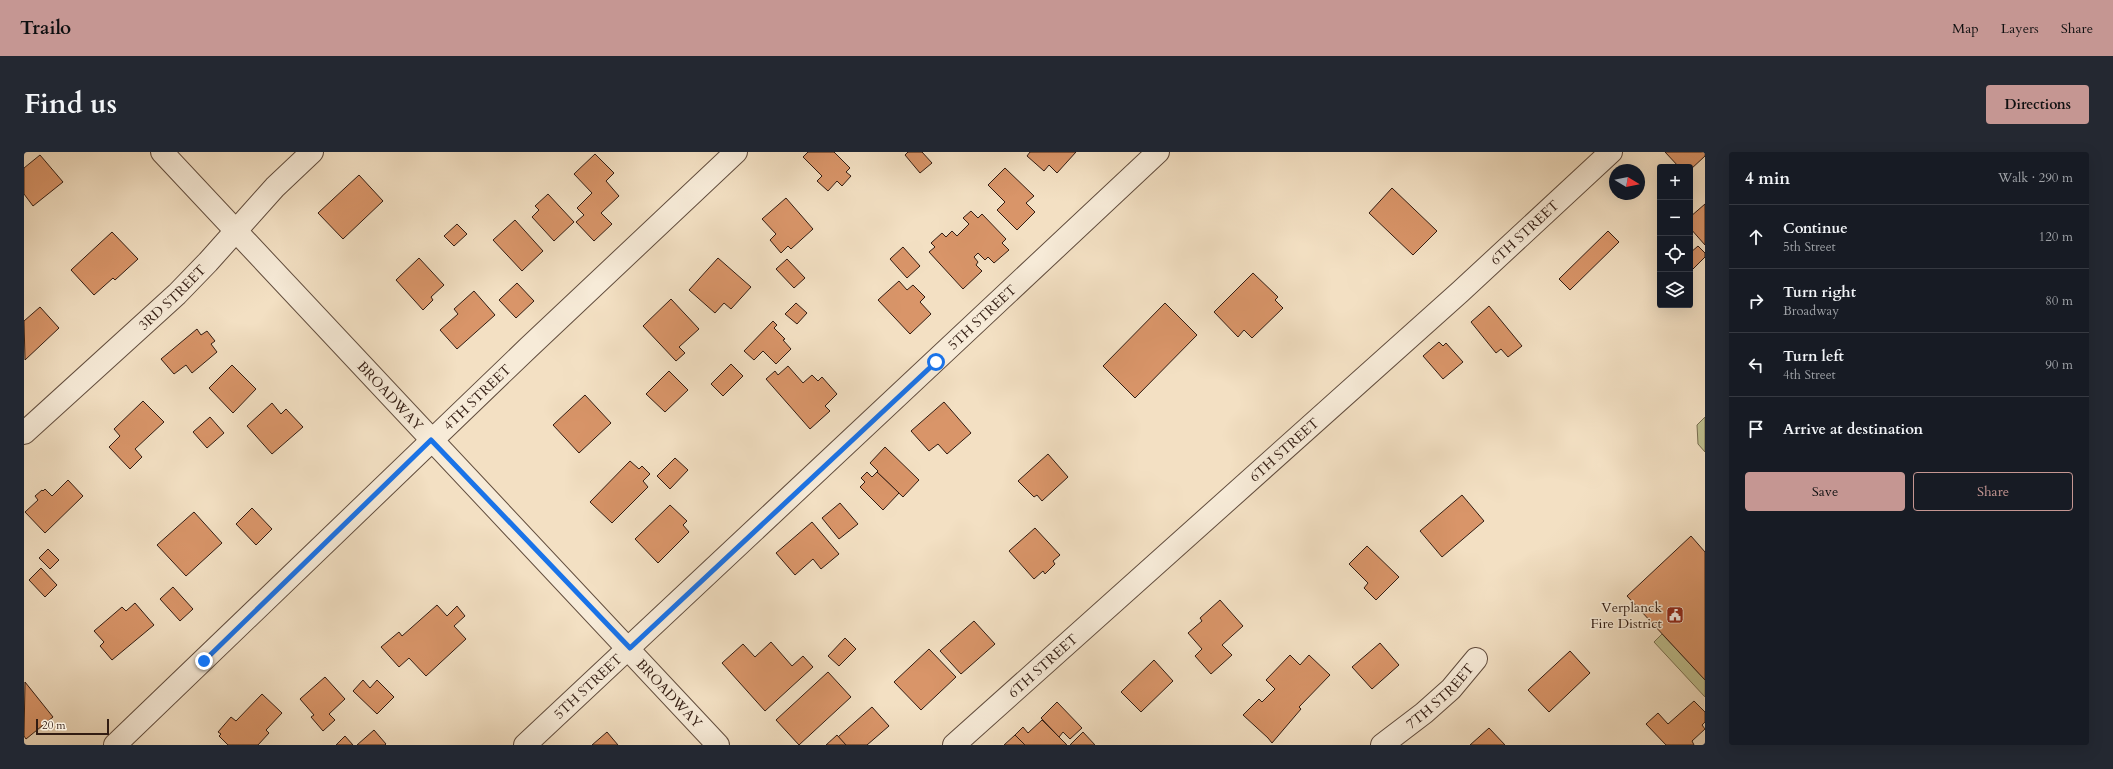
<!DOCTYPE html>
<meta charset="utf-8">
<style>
body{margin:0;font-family:Cardo,serif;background:#242831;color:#f1f3f6}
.controls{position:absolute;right:12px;top:12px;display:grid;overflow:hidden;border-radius:4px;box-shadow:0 4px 16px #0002}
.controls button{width:36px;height:36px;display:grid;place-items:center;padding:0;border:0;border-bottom:1px solid #363941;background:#171b24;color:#f1f3f6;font:20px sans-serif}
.compass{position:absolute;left:1585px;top:12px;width:36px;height:36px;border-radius:50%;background:#171b24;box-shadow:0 4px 16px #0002;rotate:100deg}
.scale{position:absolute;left:12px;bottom:10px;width:73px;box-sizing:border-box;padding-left:4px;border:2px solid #321c12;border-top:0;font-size:11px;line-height:14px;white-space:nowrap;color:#321c12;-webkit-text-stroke:3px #f7ebd8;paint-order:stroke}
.stop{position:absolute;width:12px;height:12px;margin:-9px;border:3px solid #1a73e8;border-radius:50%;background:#fff}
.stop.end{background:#1a73e8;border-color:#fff;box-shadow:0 1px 4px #0008}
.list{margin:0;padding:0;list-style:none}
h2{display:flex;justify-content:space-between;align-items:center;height:52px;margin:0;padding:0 16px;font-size:17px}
h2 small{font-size:13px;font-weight:400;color:#9ea1a6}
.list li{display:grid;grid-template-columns:26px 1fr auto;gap:12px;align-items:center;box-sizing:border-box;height:64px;padding:0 16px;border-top:1px solid #363941}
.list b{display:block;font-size:15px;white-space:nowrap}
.list p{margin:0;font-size:13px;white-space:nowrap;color:#9ea1a6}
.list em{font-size:13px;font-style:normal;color:#9ea1a6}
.actions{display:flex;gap:8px;padding:12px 16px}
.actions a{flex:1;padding:9px 0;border:1px solid #c59692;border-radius:4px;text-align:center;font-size:14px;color:#c59692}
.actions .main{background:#c59692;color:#111}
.icon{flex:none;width:22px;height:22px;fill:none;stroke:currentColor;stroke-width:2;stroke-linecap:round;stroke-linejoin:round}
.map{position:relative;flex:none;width:1681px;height:593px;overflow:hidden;border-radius:4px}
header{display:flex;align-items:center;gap:24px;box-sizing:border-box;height:56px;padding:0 20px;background:#c59692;color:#111}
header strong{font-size:19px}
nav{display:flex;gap:22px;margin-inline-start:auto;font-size:14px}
.intro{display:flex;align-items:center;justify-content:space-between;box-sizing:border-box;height:96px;padding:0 24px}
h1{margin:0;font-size:28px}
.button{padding:10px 18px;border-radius:4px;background:#c59692;color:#111;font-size:14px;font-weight:700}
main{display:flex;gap:24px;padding:0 24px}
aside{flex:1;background:#171b24;border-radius:4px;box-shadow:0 4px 16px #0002}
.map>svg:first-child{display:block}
.green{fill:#bfc190;stroke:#786e51}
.building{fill:#d99569;stroke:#321c12}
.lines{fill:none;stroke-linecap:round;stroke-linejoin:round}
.minor-casing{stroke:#624d3e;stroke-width:24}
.minor{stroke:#f7ebd8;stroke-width:22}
.route{stroke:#1a73e8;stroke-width:5}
.labels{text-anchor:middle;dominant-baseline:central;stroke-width:3;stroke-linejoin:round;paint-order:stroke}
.street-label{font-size:14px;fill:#321c12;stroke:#f7ebd8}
.poi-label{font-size:14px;fill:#321c12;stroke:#f7ebd8;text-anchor:end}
</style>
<header>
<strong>Trailo</strong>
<nav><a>Map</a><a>Layers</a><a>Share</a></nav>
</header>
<div class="intro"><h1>Find us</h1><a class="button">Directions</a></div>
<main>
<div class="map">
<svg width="1681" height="593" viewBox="0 0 1681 593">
<rect width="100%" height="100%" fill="#f3e0c3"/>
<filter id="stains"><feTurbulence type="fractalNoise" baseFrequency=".005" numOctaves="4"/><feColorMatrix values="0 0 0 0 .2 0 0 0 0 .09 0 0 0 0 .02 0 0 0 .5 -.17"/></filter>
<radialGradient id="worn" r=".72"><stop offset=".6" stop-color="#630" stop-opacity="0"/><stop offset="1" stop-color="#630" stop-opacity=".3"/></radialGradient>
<g class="green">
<path d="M1681,265v35l-7,-8 -1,-19z"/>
<path d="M1638,482l43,46v17l-51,-55z"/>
</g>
<g class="building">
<path d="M784,0h26l16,16 -4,4 5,4 -9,10 -5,-5 -9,10 -11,-10 5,-5 -19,-19z"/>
<path d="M884,0h14l10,11 -12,10 -15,-18z"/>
<path d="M1006,0h46l-19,21 -8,-8 -5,6 -17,-15z"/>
<path d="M1641,0h40v4l-15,14v-3h-11z"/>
<path d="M571,2l19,19 -8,8 13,15 -18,17 11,11 -18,17 -18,-19 8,-7 -7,-7 15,-15 -18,-19z"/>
<path d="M16,3l23,27 -30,24 -9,-12v-26z"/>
<path d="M981,16l29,28 -8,7 9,9 -18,18 -20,-20 8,-8 -17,-17z"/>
<path d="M335,23l24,26 -40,38 -25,-26z"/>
<path d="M1368,36l45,43 -24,24 -44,-42z"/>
<path d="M524,42l26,28 -20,19 -22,-24 7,-7 -4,-4z"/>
<path d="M762,46l27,31 -22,20 -3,-3 -7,7 -11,-13 6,-6 -14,-15z"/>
<path d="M1681,52v41l-15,-17v-11z"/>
<path d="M947,59l7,7 4,-4 24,25 -4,4 7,7 -15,13 -6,-6 -3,3 -7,-7 -4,4 4,5 -2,3 6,6 -19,18 -34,-37 6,-5 -4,-4 11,-10 4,4 6,-6 5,5 12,-12 -6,-6z"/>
<path d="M491,68l28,31 -21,20 -29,-31z"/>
<path d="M433,72l10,10 -13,12 -10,-10z"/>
<path d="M1584,79l11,11 -49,48 -11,-11z"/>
<path d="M88,80l26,27 -23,21 -2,-2 -19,17 -23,-25z"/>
<path d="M1674,94l7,7v4l-12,12 -3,-4v-12z"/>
<path d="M879,95l17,19 -13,12 -17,-19z"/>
<path d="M395,106l25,27 -13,12 2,3 -10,10 -27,-30z"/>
<path d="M694,106l33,29 -20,22 -7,-6 -9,10 -26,-23z"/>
<path d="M763,107l18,19 -11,10 -18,-19z"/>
<path d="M1229,121l25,24 -3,3 8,8 -31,30 -8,-8 -6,7 -24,-25z"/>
<path d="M875,129l8,9 6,-5 12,12 -5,5 11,12 -21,20 -32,-34z"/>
<path d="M493,131l17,18 -18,17 -17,-18z"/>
<path d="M450,139l21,24 -38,34 -17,-19 18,-16 -4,-5z"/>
<path d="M647,147l28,30 -20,18 6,6 -9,8 -33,-35z"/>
<path d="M772,151l11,10 -10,11 -12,-10z"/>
<path d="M1141,151l32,32 -62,63 -32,-32z"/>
<path d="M1465,154l33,40 -14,11 -7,-8 -5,4 -25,-31z"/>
<path d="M16,155l19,21 -34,32 -1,-39z"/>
<path d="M749,169l4,4 -3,3 11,11 -2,1 8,9 -15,15 -13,-13 -9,9 -10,-9z"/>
<path d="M173,177l4,6 6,-4 8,10 -4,3 6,8 -25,21 -6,-8 -12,9 -13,-15z"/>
<path d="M1415,190l4,4 3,-3 17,19 -20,17 -20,-23z"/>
<path d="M707,212l12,12 -20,20 -12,-12z"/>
<path d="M208,213l24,24 -23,24 -24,-25z"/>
<path d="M764,214l15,17 9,-8 6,6 4,-4 15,17 -12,12 5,5 -20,18 -44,-50 9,-8 3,4z"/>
<path d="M645,219l19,19 -23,22 -19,-18z"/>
<path d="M561,243l26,28 -32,30 -26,-28z"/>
<path d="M119,249l21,21 -29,27 7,8 -12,12 -21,-22 11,-11 -6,-7z"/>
<path d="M920,250l27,31 -24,21 -9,-10 -9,7 -18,-20z"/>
<path d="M248,251l9,11 5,-5 17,18 -31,27 -25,-28z"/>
<path d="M186,265l14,16 -17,15 -14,-16z"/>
<path d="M861,295l34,33 -16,17 -26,-25 1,-1 -8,-8z"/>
<path d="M1024,302l20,23 -26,24 -5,-6 -3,2 -16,-16z"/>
<path d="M651,306l13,12 -18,19 -13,-13z"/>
<path d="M606,309l9,8 3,-3 8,8 -7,7 5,6 -36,36 -22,-21z"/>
<path d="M843,320l5,5 5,-5 22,21 -16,17 -23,-23 5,-5 -4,-4z"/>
<path d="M44,328l15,16 -38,37 -20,-21 13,-12 -3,-4 7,-6 1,1 2,-2 7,7z"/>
<path d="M1438,343l22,26 -42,36 -22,-26z"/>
<path d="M816,351l18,21 -19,15 -17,-21z"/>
<path d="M646,353l17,16 -4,4 6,7 -31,31 -23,-24z"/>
<path d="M228,356l20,21 -16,16 -20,-21z"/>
<path d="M170,360l28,31 -36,33 -29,-31z"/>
<path d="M788,370l27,32 -18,15 -8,-10 -18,16 -19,-22z"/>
<path d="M1011,376l25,27 -7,6 2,3 -10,10 -2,-3 -9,8 -25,-28z"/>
<path d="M1667,384l14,16v128l-78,-84z"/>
<path d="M1343,394l32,31 -23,23 -12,-12 4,-5 -19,-19z"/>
<path d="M24,397l11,11 -9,9 -11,-11z"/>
<path d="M17,416l16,17 -12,12 -16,-17z"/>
<path d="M149,435l20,22 -13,12 -20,-22z"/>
<path d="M1196,448l23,26 -21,19 10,10 -21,19 -16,-18 7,-7 -14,-16 14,-12 -2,-3z"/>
<path d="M111,451l19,22 -42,35 -12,-14 4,-4 -10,-11 28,-24 4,4z"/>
<path d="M413,453l10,11 10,-10 8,10 -11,10 12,13 -40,37 -17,-18 -10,9 -18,-20 18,-15 3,4z"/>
<path d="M950,469l21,23 -34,30 -21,-23z"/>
<path d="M821,486l11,11 -17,17 -11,-10z"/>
<path d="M747,490l21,24 11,-10 10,11 -48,44 -43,-48 21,-19 12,13z"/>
<path d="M1356,491l19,22 -27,24 -20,-22z"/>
<path d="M905,497l27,28 -35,33 -27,-28z"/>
<path d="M1546,499l20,22 -41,39 -21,-22z"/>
<path d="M1266,503l10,10 9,-10 21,20 -31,32 2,2 -29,34 -4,-5 -25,-23 16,-16 3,3 13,-13 -9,-9z"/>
<path d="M1130,508l19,21 -32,31 -20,-20z"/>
<path d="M804,520l23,25 -52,48 -23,-25z"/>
<path d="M301,525l20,22 -16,15 6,6 -12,11 -12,-14 3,-2 -14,-16z"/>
<path d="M339,528l7,8 7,-8 17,17 -17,17 -24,-23z"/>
<path d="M1,530l28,35 -27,22 -2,-3z"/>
<path d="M238,542l20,19 -16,17 3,3 -11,12h-30l-9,-9 2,-2 -3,-2 13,-15 5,4z"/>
<path d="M1670,549l11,11v10l-3,3 3,4 -13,12 2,4h-28l-20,-21 12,-11 10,11z"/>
<path d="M1033,550l25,26 -12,11 -7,-7 -4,5 -18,-19z"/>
<path d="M848,555l17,19 -22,19h-21l-8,-8z"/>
<path d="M1018,568l25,25h-42l-10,-10 8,-8 5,6z"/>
<path d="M1465,576l16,17h-35z"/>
<path d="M350,578l12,14 -1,1h-28z"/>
<path d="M583,580l11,13h-26z"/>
<path d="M1059,580l12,13h-25z"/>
<path d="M813,583l9,10h-20z"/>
<path d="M991,583l10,10h-21z"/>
<path d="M321,584l8,9h-17z"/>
</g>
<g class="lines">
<defs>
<g id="minor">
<path id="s1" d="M138,0l556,593"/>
<path id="s2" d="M0,281l153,-139 31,-32 67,-75 37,-35"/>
<path id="s3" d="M91,593l413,-397 208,-196"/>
<path id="s4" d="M501,593l633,-593"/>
<path id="s5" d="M930,593l506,-453 151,-140"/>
<path id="s6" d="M1358,593l42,-32 27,-24 25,-30"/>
</g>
</defs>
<use href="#minor" class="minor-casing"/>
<use href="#minor" class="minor"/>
</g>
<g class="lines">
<path class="route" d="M180,509l227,-221 199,208 306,-286"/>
</g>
<defs>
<symbol id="civic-square" viewBox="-11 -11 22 22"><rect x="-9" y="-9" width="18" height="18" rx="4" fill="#8f2418" stroke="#f7ebd8"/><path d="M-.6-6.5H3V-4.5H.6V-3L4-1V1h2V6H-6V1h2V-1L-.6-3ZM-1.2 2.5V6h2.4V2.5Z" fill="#fff"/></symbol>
</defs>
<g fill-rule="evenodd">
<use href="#civic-square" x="1641" y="453" width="20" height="20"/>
</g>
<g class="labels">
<g class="street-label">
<text stroke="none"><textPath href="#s5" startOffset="767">6TH STREET</textPath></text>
<text stroke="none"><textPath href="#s2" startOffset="201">3RD STREET</textPath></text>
<text stroke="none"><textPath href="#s4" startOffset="626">5TH STREET</textPath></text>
<text stroke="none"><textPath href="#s1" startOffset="334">BROADWAY</textPath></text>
<text stroke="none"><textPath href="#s3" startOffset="502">4TH STREET</textPath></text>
<text stroke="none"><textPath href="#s5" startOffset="443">6TH STREET</textPath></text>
<text stroke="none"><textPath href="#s5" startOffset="119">6TH STREET</textPath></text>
<text stroke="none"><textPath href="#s4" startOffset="86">5TH STREET</textPath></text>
<text stroke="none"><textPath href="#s1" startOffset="742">BROADWAY</textPath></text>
<text stroke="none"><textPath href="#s6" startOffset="76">7TH STREET</textPath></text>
</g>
<g class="poi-label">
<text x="1638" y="455">Verplanck<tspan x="1638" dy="16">Fire District</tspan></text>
</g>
</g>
<rect width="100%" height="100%" filter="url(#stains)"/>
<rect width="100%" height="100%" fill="url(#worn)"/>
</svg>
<div class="controls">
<button>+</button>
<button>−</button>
<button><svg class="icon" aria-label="locate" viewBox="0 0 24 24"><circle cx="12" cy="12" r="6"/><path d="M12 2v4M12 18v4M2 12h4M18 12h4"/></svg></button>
<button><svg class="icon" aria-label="layers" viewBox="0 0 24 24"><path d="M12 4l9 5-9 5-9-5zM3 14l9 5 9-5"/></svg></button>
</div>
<svg class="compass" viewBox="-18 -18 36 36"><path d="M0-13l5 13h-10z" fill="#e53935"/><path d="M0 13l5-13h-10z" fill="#9ea1a6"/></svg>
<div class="scale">20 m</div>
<div class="stop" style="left:912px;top:210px"></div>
<div class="stop end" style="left:180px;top:509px"></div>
</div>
<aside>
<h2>4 min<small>Walk · 290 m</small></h2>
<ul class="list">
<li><svg class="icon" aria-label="ahead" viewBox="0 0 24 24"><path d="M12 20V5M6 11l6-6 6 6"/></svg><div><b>Continue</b><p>5th Street</p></div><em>120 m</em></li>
<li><svg class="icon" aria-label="right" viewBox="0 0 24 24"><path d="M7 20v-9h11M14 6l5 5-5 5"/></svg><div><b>Turn right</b><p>Broadway</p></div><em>80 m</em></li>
<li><svg class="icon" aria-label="left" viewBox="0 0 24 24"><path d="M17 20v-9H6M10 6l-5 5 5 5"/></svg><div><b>Turn left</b><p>4th Street</p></div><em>90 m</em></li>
<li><svg class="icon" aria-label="arrive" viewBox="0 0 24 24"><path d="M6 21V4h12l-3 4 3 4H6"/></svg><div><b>Arrive at destination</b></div></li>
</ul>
<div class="actions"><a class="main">Save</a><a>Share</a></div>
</aside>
</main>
